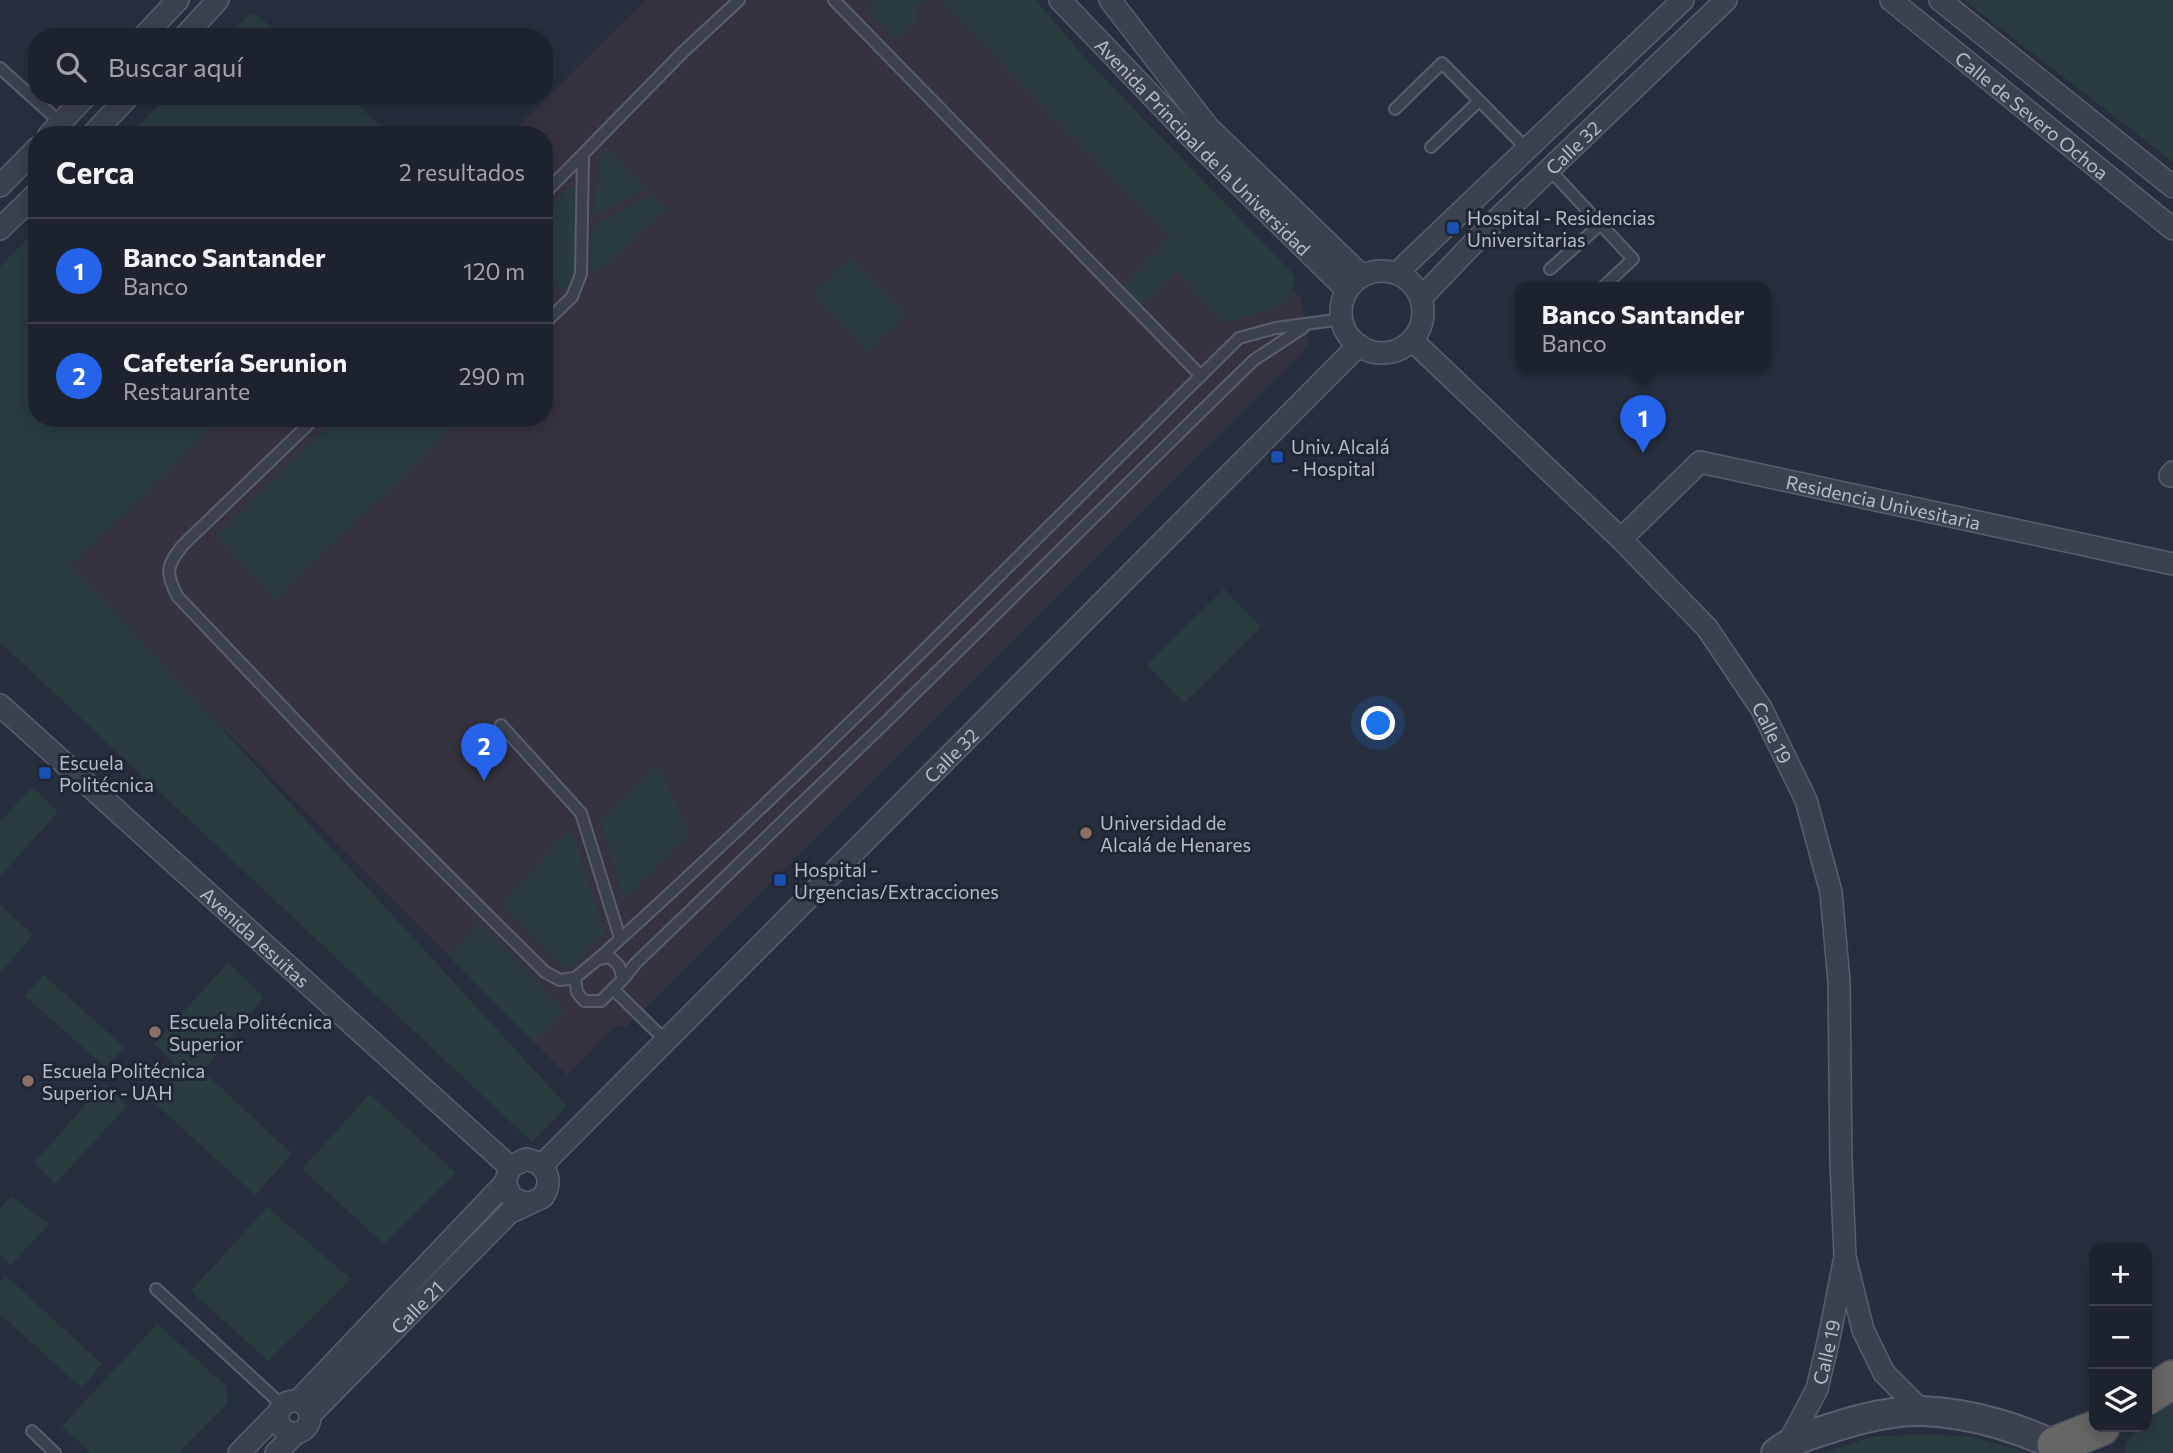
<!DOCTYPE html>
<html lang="es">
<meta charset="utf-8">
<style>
body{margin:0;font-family:Commissioner,sans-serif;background:#2a2f3a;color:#f1f3f6}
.controls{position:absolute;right:21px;bottom:21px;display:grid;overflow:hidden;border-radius:14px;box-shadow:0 4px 18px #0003}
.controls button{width:63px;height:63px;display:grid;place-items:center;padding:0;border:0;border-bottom:2px solid #3b404a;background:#1d232e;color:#f1f3f6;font:35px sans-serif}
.you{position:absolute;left:1379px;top:724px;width:24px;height:24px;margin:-18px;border:5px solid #fff;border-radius:50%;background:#1a73e8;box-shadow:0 0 0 10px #1a73e833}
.badge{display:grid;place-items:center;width:46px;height:46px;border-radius:50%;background:#2563eb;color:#fff;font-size:23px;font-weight:700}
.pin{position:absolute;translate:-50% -58px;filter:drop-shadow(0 2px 4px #0008)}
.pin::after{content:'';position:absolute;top:37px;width:24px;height:21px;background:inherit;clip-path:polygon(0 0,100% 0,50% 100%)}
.popup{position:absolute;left:1515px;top:282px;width:256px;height:91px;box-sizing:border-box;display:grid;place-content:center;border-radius:14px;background:#1d232e;filter:drop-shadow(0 2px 5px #0005);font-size:23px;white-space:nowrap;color:#a0a4aa}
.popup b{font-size:26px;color:#f1f3f6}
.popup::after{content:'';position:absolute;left:50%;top:100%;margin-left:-14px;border:14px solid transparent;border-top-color:#1d232e}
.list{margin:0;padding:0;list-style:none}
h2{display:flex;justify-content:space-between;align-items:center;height:91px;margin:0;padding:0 28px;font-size:30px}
h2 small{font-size:23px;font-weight:400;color:#a0a4aa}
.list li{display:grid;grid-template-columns:46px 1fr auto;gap:21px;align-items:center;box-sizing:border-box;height:105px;padding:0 28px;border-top:2px solid #3b404a}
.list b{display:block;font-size:26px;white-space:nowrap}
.list p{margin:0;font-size:23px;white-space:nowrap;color:#a0a4aa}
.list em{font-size:23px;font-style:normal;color:#a0a4aa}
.icon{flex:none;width:38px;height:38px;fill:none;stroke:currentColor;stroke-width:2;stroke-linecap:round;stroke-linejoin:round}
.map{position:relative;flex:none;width:2173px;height:1453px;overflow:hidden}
.search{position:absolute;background:#1d232e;box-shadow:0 4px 18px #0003;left:28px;top:28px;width:525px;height:77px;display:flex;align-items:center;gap:18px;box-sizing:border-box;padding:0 24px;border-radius:28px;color:#a0a4aa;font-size:26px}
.panel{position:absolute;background:#1d232e;box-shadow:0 4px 18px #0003;left:28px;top:126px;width:525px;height:301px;border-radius:28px}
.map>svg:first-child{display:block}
.medical{fill:#363340}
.green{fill:#2a3c40}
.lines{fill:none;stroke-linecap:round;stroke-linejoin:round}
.service-casing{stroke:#595f6c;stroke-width:14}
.minor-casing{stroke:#595f6c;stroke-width:24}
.tertiary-casing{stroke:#595f6c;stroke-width:32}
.trunk-casing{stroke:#464c59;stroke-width:40}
.service{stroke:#3b414f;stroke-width:10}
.minor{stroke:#3b414f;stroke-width:21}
.tertiary{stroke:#3b414f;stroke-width:28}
.trunk{stroke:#666664;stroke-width:37}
.transit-dot{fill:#1a4fb4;stroke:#202634;stroke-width:2.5}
.education-dot{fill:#8d6e63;stroke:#202634;stroke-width:2.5}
.labels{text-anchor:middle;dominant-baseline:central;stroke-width:6;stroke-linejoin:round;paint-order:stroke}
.street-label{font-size:19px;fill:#b7bcc9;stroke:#202634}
.poi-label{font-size:19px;fill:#b7bcc9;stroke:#202634;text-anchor:start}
</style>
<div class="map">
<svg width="2173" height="1453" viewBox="0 0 2173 1453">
<rect width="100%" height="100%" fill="#272f3e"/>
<path class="medical" d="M646,0h363l293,299 7,47 -682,680 -13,1 -47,48 -378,-381 -62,-70 -57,-58 151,-148h323v-283h-35z"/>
<g class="green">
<path d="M875,0h50l-9,8 2,14 -22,17 -30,-30z"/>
<path d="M940,0h96l47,56 212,220 -3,17 -5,10 -62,20 -48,-52 -36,36 -18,-20 48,-50z"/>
<path d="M1964,0h209v162z"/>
<path d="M253,13l33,24h-60l20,-20z"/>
<path d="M168,96h181l40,39h-259z"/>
<path d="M606,147l40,41 -53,29 9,-65z"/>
<path d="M569,187h6l-1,83 -8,24 -22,-22v-60z"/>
<path d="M651,194l16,15 -76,68 1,-49z"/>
<path d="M37,229v189h184l-150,148 46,48 450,492 -35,36 -532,-500v-375z"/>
<path d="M851,257l56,58 -39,37 -55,-58z"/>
<path d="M336,418h120l2,3 -182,179 -59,-65z"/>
<path d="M1224,589l37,38 -77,76 -37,-38z"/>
<path d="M659,764l30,71 -65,64 -23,-77z"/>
<path d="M32,787l26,25 -58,64v-54z"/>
<path d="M572,828l32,106 -37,37 -66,-67z"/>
<path d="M0,905l33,30 -33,38z"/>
<path d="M479,923l85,87 -31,31 -85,-86z"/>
<path d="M228,963l36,34 -61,74 89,83 -37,41 -99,-91 26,-33 -28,-27z"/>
<path d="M44,975l81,73 -20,19 -80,-71z"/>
<path d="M104,1084l24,21 -73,79 -21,-21z"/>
<path d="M370,1094l86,79 -72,71 -82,-75z"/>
<path d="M11,1196l38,28 -38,41 -11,-10v-47z"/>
<path d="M267,1207l84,72 -83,82 -77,-70z"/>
<path d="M5,1275l97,89 -20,24 -82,-74v-31z"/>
<path d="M157,1324l69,62 2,17 -50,50h-87l-29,-27z"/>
<path d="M2173,1401v52h-49l3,-13 13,-13h7v-7z"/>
<path d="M1924,1434l49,3 54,16h-204l48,-16z"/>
</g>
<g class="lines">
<defs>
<g id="service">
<path d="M834,0l367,376"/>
<path d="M0,68l74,67"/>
<path d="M1395,109l47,-46 85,86"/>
<path d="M1431,147l48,-46"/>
<path d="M1550,170l83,89 -30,28"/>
<path d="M544,194l139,-142 56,-52"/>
<path d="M1550,269l51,-45"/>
<path d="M544,324l28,-27 9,-23 2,-118"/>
<path d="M315,418l-132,127c-17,21 -18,28 -5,52l175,184 192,191 15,8 15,-2"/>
<path d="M501,725l80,88 39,125"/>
<path d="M610,957l9,9 4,13 -22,22h-17l-7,-9 -2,-14 23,-19z"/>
<path d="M598,959c221,-199 429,-412 641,-621l37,-10 66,-9"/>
<path d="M623,979l13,-16 250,-241 332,-327 36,-35 50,-33"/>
<path d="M613,989l52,51"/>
<path d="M156,1289l126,116"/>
<path d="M32,1431l23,22"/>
</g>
<g id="minor">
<path id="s1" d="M1060,0l136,142 151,148"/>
<path d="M1110,0l98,127 154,149"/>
<path id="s2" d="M1891,0l282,229"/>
<path d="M1940,0l233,187"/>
<path d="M143,37l35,-37"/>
<path d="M184,37l34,-37"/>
<path d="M49,135l37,-39"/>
<path d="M92,135l37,-39"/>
<path d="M0,186l37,-38"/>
<path d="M0,229l37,-36"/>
<circle cx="1382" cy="312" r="41"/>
<path d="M1397,273l286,-273"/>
<path id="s3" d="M1421,298l65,-68 240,-230"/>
<path id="s4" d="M1412,340l209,199 86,89 54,80 45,92 25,92 8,90 2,179 4,96 18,73 21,43 38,38"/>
<path d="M2170,476l3,-4"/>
<path id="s5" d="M1621,539l79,-77 473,102"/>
<path id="s6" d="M0,705l510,462"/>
<path id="s7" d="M542,1165l817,-820"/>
<circle cx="294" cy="1417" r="16"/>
<path d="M298,1401l207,-218"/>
<path id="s8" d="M310,1415l199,-202 34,-16c11,-18 3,-34 -17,-38l-16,8 -5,16 7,15 16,6"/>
<path id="s9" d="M1789,1442l28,-53 12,-51 15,-76"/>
<path d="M239,1453l38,-39"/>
<path d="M276,1453l19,-19"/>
</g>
<path id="tertiary" d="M1776,1453c16,-13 33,-18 52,-24 30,-10 64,-19 95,-18 50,2 104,19 148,42"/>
<g id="trunk">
<path d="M2147,1396l26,-17"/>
<path d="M2056,1445l45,-18"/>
</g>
</defs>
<use href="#service" class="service-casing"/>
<use href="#minor" class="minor-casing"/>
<use href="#tertiary" class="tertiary-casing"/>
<use href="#trunk" class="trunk-casing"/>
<use href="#service" class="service"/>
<use href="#minor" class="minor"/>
<use href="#tertiary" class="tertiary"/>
<use href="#trunk" class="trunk"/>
</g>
<g class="transit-dot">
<rect x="1446" y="221" width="14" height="14" rx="3.5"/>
<rect x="1270" y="450" width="14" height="14" rx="3.5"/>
<rect x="38" y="766" width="14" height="14" rx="3.5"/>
<rect x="773" y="873" width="14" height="14" rx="3.5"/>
</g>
<g class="education-dot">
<circle cx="1086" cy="833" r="7"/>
<circle cx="155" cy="1032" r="7"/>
<circle cx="28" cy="1081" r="7"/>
</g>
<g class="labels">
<g class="street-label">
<text stroke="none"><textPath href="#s2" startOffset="182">Calle de Severo Ochoa</textPath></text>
<text stroke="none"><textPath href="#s1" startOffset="205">Avenida Principal de la Universidad</textPath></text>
<text stroke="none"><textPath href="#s3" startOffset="214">Calle 32</textPath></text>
<text stroke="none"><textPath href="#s5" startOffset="298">Residencia Univesitaria</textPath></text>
<text stroke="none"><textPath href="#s4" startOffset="536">Calle 19</textPath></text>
<text stroke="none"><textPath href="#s7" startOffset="579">Calle 32</textPath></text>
<text stroke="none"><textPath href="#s6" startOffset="345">Avenida Jesuitas</textPath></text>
<text stroke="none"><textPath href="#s8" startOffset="152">Calle 21</textPath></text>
<text stroke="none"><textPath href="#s9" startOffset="98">Calle 19</textPath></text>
</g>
<g class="poi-label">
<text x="1467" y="217">Hospital - Residencias<tspan x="1467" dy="22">Universitarias</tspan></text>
<text x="1291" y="446">Univ. Alcalá<tspan x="1291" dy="22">- Hospital</tspan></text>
<text x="59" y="762">Escuela<tspan x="59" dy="22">Politécnica</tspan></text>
<text x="1100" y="822">Universidad de<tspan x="1100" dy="22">Alcalá de Henares</tspan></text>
<text x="794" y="869">Hospital -<tspan x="794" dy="22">Urgencias/Extracciones</tspan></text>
<text x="169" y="1021">Escuela Politécnica<tspan x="169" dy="22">Superior</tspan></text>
<text x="42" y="1070">Escuela Politécnica<tspan x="42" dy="22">Superior - UAH</tspan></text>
</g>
</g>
</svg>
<div class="controls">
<button>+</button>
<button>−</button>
<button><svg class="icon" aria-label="layers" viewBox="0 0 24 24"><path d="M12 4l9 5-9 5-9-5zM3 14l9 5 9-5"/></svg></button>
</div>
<div class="you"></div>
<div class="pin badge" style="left:1643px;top:453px">1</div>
<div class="popup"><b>Banco Santander</b>Banco</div>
<div class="pin badge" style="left:484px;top:781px">2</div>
<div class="search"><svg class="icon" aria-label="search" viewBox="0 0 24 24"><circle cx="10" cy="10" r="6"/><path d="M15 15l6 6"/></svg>Buscar aquí</div>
<section class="panel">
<h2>Cerca<small>2 resultados</small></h2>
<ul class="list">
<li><span class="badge">1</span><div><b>Banco Santander</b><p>Banco</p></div><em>120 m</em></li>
<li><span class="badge">2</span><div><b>Cafetería Serunion</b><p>Restaurante</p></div><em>290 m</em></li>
</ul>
</section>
</div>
